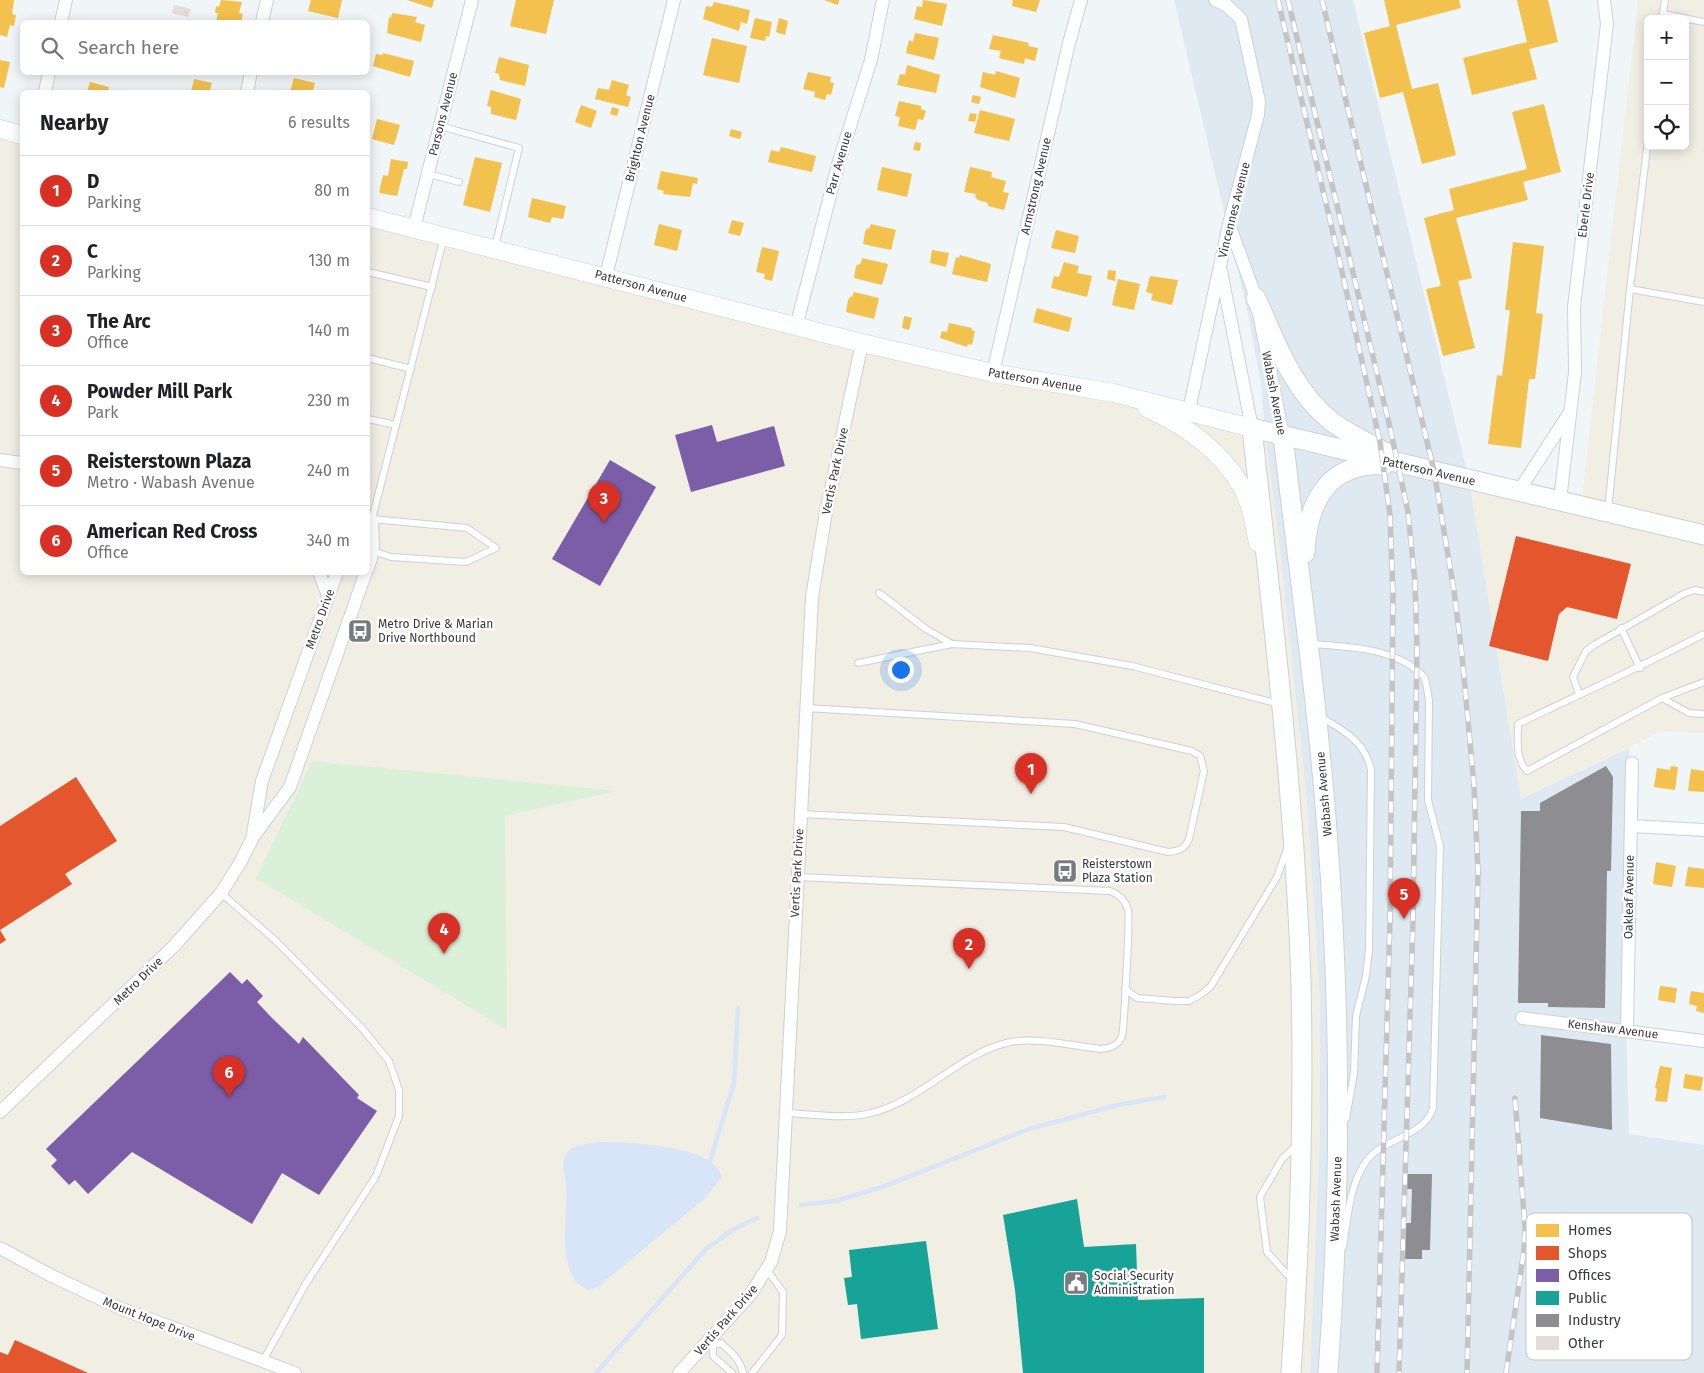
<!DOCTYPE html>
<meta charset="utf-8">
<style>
body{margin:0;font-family:"Fira Sans",sans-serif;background:#f6f6f6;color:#202124}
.controls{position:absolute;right:15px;top:15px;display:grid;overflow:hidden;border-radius:8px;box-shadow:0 2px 12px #0003}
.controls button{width:45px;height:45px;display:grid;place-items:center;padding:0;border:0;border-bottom:1px solid #e0e0e0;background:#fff;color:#202124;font:25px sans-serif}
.you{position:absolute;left:900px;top:669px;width:18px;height:18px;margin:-12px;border:4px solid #fff;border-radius:50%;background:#1a73e8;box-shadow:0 0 0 8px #1a73e833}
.badge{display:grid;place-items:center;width:32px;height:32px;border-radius:50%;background:#d93025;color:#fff;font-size:16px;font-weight:700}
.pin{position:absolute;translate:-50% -41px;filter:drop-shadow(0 1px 2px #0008)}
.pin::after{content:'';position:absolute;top:26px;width:18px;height:15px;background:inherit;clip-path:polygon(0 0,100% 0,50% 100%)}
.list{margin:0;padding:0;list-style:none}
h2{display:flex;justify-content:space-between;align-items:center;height:65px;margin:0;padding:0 20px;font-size:21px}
h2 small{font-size:16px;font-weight:400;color:#757577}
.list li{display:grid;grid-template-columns:32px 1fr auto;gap:15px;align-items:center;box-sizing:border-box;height:70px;padding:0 20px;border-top:1px solid #e0e0e0}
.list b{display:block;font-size:19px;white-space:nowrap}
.list p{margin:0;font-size:16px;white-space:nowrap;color:#757577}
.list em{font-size:16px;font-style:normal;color:#757577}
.icon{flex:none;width:28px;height:28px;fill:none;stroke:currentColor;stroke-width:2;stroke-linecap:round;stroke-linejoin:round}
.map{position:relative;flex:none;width:1704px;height:1373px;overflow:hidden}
.search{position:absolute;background:#fff;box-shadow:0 2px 12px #0003;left:20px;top:20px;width:350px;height:55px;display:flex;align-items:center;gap:12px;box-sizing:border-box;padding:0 18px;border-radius:8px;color:#757577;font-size:19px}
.panel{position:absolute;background:#fff;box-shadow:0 2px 12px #0003;left:20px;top:90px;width:350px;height:485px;border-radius:8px}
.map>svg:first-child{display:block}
.commercial{fill:#f1eee4;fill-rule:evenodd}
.built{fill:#dfe9f1}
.green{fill:#dbf0d9}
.water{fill:#d8e4f8}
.homes{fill:#f2c14e}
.shops{fill:#e4572e}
.offices{fill:#7b5ea7}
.public{fill:#17a398}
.industry{fill:#8d8d92}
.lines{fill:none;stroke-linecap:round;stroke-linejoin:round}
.stream{stroke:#d8e4f8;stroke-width:4.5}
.building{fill:#e4dcda}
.lane-casing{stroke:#cdd1d4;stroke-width:8}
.street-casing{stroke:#cdd1d4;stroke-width:14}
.secondary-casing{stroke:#cdd1d4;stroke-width:19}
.primary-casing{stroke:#cdd1d4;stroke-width:21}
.lane{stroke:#fdfefe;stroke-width:6}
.street{stroke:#fdfefe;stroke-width:12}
.secondary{stroke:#fdfefe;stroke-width:18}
.primary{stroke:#fdfefe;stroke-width:19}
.rail-casing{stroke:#c3c4c5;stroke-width:5.5}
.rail{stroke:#fff;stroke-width:4;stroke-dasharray:11;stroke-linecap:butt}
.labels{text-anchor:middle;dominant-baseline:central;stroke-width:5;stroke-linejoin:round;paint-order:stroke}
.street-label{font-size:12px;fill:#373a3d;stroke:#fff}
.poi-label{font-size:12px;fill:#373a3d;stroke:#fff;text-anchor:start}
.key{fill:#fff;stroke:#c3c4c5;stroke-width:1}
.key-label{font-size:14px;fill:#373a3d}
</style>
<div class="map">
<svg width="1704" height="1373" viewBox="0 0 1704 1373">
<rect width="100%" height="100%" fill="#f0f5f8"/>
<g class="commercial">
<path d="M1638,0h66v733l-42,-2 -141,68 -52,-319 112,28zM1648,19h37v127h-37z"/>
<path d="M0,125l22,5v442h346v-358l897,217 15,120 27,250 13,199v134l-10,239h-1310z"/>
</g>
<path class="built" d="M1174,0h179l116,480 52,319 108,-51 1,151 -4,131 3,104 75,11v228h-394l10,-239v-134l-13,-199 -27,-250 -15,-120 -4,-47 -14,-75z"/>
<path class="green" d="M312,761l305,30 -112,25 2,214 -251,-152z"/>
<path class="water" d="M599,1142c30,0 85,3 111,19 6,4 9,10 12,16l-18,22 -105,87 -10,4c-10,-4 -17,-11 -20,-22 -8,-27 -1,-57 -3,-85 -1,-9 -6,-22 1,-30 7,-9 21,-9 32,-11z"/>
<g class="homes">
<path d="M0,0h14l-2,14 4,1 -2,11 -4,-1 -3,12 -7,-2z"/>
<path d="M221,0l21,2 -3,11 4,1 -2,8h-25l2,-9h-3l1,-7 3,1z"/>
<path d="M311,0h31l-4,18 -30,-7z"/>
<path d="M407,0h27l-2,8z"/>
<path d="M516,0h38l-8,34 -36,-8z"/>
<path d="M824,0h15l-1,5z"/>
<path d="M923,0l24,4 -5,22 -28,-7 3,-13 5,1z"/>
<path d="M1013,0h27l-4,12 -24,-6z"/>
<path d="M1384,0h75l2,8 -65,17 16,64 26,-6 18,72 -34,9 -19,-72 -23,6 -16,-65 26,-7z"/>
<path d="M1517,0h31l10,42 -29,7 8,30 -65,16 -9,-37 64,-16z"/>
<path d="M714,2l36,8 -3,14 -6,-2 -2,9 -36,-12 3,-13 6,1z"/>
<path d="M392,13l25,4 -2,5 10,3 -4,17 -34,-9 2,-16 2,1z"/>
<path d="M755,18l17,4 -3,15 -3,-1 -1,5 -15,-3z"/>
<path d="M779,18l9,3 -3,14 -9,-3z"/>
<path d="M915,33l24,5 -5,22 -28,-7 3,-13 4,2z"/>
<path d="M993,35l36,8 -1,3 10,2 -3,13 -10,-3 -1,6 -25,-6 2,-7 -12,-2z"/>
<path d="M712,38l35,8 -8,37 -36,-8z"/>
<path d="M383,53l31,8 -4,16 -37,-11 3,-12 7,1z"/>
<path d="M499,57l30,8 -4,21 -25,-6 -1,-6 -4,-1z"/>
<path d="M0,60l10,2 -6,26 -4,-1z"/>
<path d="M907,65l33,10 -4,18 -39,-8 3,-11 5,1z"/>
<path d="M996,71l24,7 -5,20 -35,-11 3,-15 12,3z"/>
<path d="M808,72l23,5 -1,5 4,1 -3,12 -4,-1 -2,6 -11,-3 1,-5 -12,-3z"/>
<path d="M294,78l21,5 -2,7 9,2h-32z"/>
<path d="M194,79l18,4 -3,9h-18z"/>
<path d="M612,80l17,5 -3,10 5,2 -3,10 -33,-8 3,-11 11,2z"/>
<path d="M90,82l19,5 -1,5h-21z"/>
<path d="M491,90l30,9 -5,21 -25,-6v-7l-4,-1z"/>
<path d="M973,95l8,2 -2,7 -8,-2z"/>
<path d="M899,101l22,5v3l5,2 -3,9 -5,-1 -3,11 -17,-4 2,-9 -5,-1z"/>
<path d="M1544,104l17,68 -38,10 5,18 -72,18 16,60 -14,3 17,67 -32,8 -17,-67 15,-3 -17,-68 30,-8 -5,-21 78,-20 -15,-57z"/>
<path d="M581,105l16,6 -6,17 -16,-6z"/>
<path d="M612,107l7,2 -2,7 -7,-2z"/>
<path d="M980,110l35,9 -6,22 -35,-8z"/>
<path d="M970,113l7,1 -2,8 -7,-1z"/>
<path d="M377,119l23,6 -6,20 -22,-6z"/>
<path d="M731,129l11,3 -2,7 -11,-3z"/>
<path d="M915,142l6,1 -1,8 -7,-1z"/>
<path d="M781,147l35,9 -4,16 -44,-10 3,-12 8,2z"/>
<path d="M475,157l27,6 -12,49 -27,-7z"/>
<path d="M391,159l17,3 -1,7h-3l-7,27 -18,-3 4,-18 5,1z"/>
<path d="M882,167l30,7 -5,23 -30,-7z"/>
<path d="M970,167l22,5 -1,5 15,4 -3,11 6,1 -5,17 -16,-4v-3l-10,-3 -3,-3 1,-3 -12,-2z"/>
<path d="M661,171l37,7 -1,6 -4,-1 -3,14 -27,-3 1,-3 -7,-2z"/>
<path d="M532,198l34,8 -3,13 -11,-2 -2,6 -22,-6z"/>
<path d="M732,220l12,3 -4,13 -12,-3z"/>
<path d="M659,224l23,6 -5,21 -23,-6z"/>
<path d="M871,224l25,6 -5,20 -28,-6 2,-12 2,-4 2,1z"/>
<path d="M1056,230l23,6 -4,17 -24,-5z"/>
<path d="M1513,242l31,4 -8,67 7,1 -8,65h-6l-8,69 -33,-4 9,-69 5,1 8,-66h-5z"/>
<path d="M762,247l17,4 -7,30 -8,-2 1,-5 -9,-2z"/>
<path d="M932,250l17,3 -3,14 -16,-4z"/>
<path d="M960,255l31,9 -4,18 -35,-8 4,-17 3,1z"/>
<path d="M862,258l26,6 -6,21 -28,-7 2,-12 5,-3z"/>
<path d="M1064,262l15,4 -2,7 15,3 -5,21 -36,-9 3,-12 5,1z"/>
<path d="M1108,270l8,1 -1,10 -8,-2z"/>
<path d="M1150,276l28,4 -6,25 -21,-5 2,-6 -7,-2z"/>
<path d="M1118,279l22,5 -6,26 -22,-5z"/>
<path d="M854,292l25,6 -5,21 -28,-7 2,-12 2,-3h2z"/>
<path d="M1037,308l35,10 -3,14 -36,-10z"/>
<path d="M904,316l8,2 -3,12 -7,-2z"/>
<path d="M949,323l23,5 -1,2 4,1 -3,14 -4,-1 -1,3 -27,-9 2,-7 5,1z"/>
<path d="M1671,766l7,1 -3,23 -21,-3 3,-19 13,2z"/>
<path d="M1691,769l13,2v21l-16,-1z"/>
<path d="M1656,862l20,4 -4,21 -19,-3z"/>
<path d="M1688,867l16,2v19l-19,-2z"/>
<path d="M1660,986l17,2 -2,15 -17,-3z"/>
<path d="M1691,991l13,2v20l-8,-2 1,-5 -8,-2z"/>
<path d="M1660,1066l12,2 -5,34 -12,-1 2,-12 -2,-1z"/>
<path d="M1685,1074l18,3 -2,14 -18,-3z"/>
</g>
<g class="shops">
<path d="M1516,536l115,28 -14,55 -50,-12 -8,7 -11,47 -59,-15z"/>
<path d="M76,777l41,64 -52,33 7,10 -72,46 6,10 -6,4v-118z"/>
<path d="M15,1340l73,33h-88v-21l8,3z"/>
</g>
<g class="offices">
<path d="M712,425l5,17 57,-16 11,40 -94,26 -16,-57z"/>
<path d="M610,460l46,27 -56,99 -48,-27z"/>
<path d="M230,972l12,12 5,-5 16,17 -6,6 15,16 27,26 4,-7 56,58 -2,3 20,13 -58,84 -37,-22 -30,51 -120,-72 -44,42 -13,-14 -6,5 -18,-19 6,-6 -11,-11z"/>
</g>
<g class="public">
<path d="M1077,1199l7,48 52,-3 2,56 66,-2v75h-181l-8,-83 -12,-75z"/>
<path d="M926,1241l12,88 -77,10 -4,-35 -9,1 -4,-27 8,-1 -3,-27z"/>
</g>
<g class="industry">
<path d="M1606,766l7,11 -2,94h-4l-2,137 -57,-1v-4h-30l3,-192h19v-8z"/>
<path d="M1541,1035l70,9 1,86 -72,-12z"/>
<path d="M1407,1174h25l-2,76h-8v9h-20l1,-36h8l1,-34h-5z"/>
</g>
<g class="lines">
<g class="stream">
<path d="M710,1161l24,-78 4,-75"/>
<path d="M801,1205l35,-4 49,-15 144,-57 89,-24 46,-8"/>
<path d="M596,1373l110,-124 28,-20 23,-11"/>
</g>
</g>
<path class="building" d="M174,5l17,4 -3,8 -16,-4z"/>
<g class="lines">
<defs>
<g id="lane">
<path d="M1663,14l41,8"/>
<path d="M1662,19l3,-19"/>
<path d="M440,126l79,22 -24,99"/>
<path d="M428,174l31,8"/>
<path d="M368,272l64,15"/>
<path d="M1630,289l74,13"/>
<path d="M368,358l43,11"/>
<path d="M368,419l28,6"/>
<path d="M1608,511l22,-222 18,-149"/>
<path d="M373,551l18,6 75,5 30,-14 -29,-20 -95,-9 72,-282"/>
<path d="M879,593l47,36 26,15"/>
<path d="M1621,628l19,40"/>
<path d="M1704,634c-61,32 -124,60 -186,90 0,15 -3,35 9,47l135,-73 42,-16"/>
<path d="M1310,644c37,2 89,4 115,34l4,22 -1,100 12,46 -7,262c-8,28 -48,30 -65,51 -19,24 -20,59 -25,88"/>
<path d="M858,663l94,-19 78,4 102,18 147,38"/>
<path d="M1579,694l-6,-17 13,-26 8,-6 91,-52 10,-3 9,2"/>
<path d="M1662,698l27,15 15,1"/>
<path d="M1321,717c23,14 44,24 50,53l-2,180 -3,26 -10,40 -2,57 -8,46"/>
<path d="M801,814l263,13 104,25c11,-1 17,-3 21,-13l15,-68 -4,-15 -8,-5 -117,-27 -269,-16"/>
<path d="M221,893l55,48 85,86 28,34 10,29v26l-23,60 -71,109 -42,76"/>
<path d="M1125,989l12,9 38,3h14l13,-7 9,-8 66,-109 11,-31"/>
<path d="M787,1113c26,1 58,7 84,0 50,-12 87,-58 135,-70 27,-7 67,3 95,6 9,-1 17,-3 21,-13 2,-7 8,-120 6,-126 -3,-10 -8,-15 -18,-19l-312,-14"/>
<path d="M1293,1281l-26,-29 -7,-55 22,-38 16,-15"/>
<path d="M713,1345l8,-2c11,10 19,16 22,30"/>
<path d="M713,1345v11l19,17"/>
<path d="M752,1373l30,-38 1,-43 -16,-22"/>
</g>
<g id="street">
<path d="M61,22l5,-22"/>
<path d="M262,22l5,-22"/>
<path d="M45,92l4,-20"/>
<path d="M247,92l4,-20"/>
<path d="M1229,224l27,74 27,138"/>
<path d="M414,228l58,-228"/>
<path d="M1221,271l31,157"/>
<path d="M606,276l68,-276"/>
<path d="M796,327l43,-166 32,-101 12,-60"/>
<path d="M993,373l76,-330 12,-43"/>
<path d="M1189,410l40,-186 29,-109 1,-14 -18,-82 -15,-14 -11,-5"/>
<path d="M0,460l22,3"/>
<path d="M1518,492l50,-77"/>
<path d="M1560,500l15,-128 -1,-65 33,-283 -3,-24"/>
<path d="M368,568l5,-17 -1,-32"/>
<path d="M319,572l9,24"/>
<path d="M1631,826l73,4"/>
<path d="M253,834l9,-53 75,-209"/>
<path d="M1522,1018l182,23"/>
<path d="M1627,1030l5,-267"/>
<path d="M0,1112l174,-166 47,-53 19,-30 13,-26 37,-50 76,-215"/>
<path d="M0,1248l50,27 72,34 173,64"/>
<path d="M679,1373l71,-78 21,-33 9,-31 32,-634 14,-85 36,-169"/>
</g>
<g id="secondary">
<path d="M0,129l22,6"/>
<path d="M368,217l494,126 131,30 121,20 138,35"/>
<path d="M1147,408c37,17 72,41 93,76 11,17 14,40 18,59"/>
</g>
<g id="primary">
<path d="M1256,298c20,44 36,92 75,123 17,13 37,22 56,32"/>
<path d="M1283,436c15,131 34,262 44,394 14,181 14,363 1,543"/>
<path d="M1305,553c2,-49 22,-91 79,-88"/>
<path d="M1291,1373c9,-130 13,-260 10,-390 -6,-186 -29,-370 -49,-555l452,107"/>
</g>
</defs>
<use href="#lane" class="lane-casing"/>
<use href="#street" class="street-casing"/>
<use href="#secondary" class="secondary-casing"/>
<use href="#primary" class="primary-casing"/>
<use href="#lane" class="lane"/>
<use href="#street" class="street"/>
<use href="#secondary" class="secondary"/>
<use href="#primary" class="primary"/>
<defs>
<g id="rail">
<path d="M1278,0l60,254 42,188 10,73 3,79 -3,324 -13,455"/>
<path d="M1288,0l103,432 17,80 7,70 2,66 -4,272 -14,453"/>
<path d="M1322,0l112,471 20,120 8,64 12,131 4,85 -11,502"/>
<path d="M1506,1373l18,-123 1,-23 -10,-129"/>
</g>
</defs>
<use href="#rail" class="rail-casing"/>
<use href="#rail" class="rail"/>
</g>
<defs>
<symbol id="bus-square" viewBox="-11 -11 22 22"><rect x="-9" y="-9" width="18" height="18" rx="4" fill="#787b7e" stroke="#fff"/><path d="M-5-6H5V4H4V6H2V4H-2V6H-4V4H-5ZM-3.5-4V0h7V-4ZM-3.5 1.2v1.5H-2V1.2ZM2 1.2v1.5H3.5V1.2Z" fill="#fff"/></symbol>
<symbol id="civic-square" viewBox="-11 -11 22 22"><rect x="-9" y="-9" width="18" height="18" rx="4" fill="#787b7e" stroke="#fff"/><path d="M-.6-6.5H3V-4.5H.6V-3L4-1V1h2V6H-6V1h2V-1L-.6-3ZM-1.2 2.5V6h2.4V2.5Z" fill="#fff"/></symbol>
</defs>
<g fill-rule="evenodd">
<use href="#bus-square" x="346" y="617" width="28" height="28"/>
<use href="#bus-square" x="1051" y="857" width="28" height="28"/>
<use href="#civic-square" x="1062" y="1269" width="28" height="28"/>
</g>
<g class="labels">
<g class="street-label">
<text transform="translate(443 114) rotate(-76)">Parsons Avenue</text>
<text transform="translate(640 138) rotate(-76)">Brighton Avenue</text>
<text transform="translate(839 163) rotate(-74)">Parr Avenue</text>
<text transform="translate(1036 186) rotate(-77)">Armstrong Avenue</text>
<text transform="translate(1586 205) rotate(-83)">Eberle Drive</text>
<text transform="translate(1234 210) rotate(-76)">Vincennes Avenue</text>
<text transform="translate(641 286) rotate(15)">Patterson Avenue</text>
<text transform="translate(1035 380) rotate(10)">Patterson Avenue</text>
<text transform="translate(1274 393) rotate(79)">Wabash Avenue</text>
<text transform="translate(835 471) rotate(-78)">Vertis Park Drive</text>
<text transform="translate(1429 471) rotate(13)">Patterson Avenue</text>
<text transform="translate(320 619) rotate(-70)">Metro Drive</text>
<text transform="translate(1324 794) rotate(-95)">Wabash Avenue</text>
<text transform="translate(797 873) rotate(-87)">Vertis Park Drive</text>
<text transform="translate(1629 897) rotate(-89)">Oakleaf Avenue</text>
<text transform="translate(138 981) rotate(-44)">Metro Drive</text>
<text transform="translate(1613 1029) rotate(7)">Kenshaw Avenue</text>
<text transform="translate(1336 1199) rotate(-88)">Wabash Avenue</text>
<text transform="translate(149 1319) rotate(22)">Mount Hope Drive</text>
<text transform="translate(726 1320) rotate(-49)">Vertis Park Drive</text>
</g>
<g class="poi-label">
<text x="378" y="624">Metro Drive &amp; Marian<tspan x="378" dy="14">Drive Northbound</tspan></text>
<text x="1082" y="864">Reisterstown<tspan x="1082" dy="14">Plaza Station</tspan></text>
<text x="1094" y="1276">Social Security<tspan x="1094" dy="14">Administration</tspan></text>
</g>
</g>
<rect x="1526" y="1213" width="166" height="147" rx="8" class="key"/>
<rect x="1536" y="1224" width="23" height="13" fill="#f2c14e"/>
<rect x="1536" y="1246" width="23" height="14" fill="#e4572e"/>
<rect x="1536" y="1269" width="23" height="13" fill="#7b5ea7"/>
<rect x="1536" y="1291" width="23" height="14" fill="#17a398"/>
<rect x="1536" y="1314" width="23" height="13" fill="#8d8d92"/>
<rect x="1536" y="1336" width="23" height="14" fill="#e4dcda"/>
<g class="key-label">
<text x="1568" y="1235">Homes</text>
<text x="1568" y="1258">Shops</text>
<text x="1568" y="1280">Offices</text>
<text x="1568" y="1303">Public</text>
<text x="1568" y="1325">Industry</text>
<text x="1568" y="1348">Other</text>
</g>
</svg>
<div class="controls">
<button>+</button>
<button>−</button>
<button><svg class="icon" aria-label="locate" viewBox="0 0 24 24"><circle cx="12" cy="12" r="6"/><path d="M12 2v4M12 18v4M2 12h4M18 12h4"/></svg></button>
</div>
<div class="you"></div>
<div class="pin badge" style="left:1031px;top:794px">1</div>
<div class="pin badge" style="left:969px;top:969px">2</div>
<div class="pin badge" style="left:604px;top:523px">3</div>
<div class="pin badge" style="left:444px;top:954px">4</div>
<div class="pin badge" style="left:1404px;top:919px">5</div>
<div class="pin badge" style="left:229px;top:1097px">6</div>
<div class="search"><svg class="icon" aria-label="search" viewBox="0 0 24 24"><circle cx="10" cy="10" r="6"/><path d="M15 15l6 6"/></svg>Search here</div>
<section class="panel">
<h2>Nearby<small>6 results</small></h2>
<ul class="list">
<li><span class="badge">1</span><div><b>D</b><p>Parking</p></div><em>80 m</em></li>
<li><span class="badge">2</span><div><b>C</b><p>Parking</p></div><em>130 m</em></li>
<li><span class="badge">3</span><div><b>The Arc</b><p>Office</p></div><em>140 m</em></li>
<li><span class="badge">4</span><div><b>Powder Mill Park</b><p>Park</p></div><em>230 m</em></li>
<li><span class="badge">5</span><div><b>Reisterstown Plaza</b><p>Metro · Wabash Avenue</p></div><em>240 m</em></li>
<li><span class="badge">6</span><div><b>American Red Cross</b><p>Office</p></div><em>340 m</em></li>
</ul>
</section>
</div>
